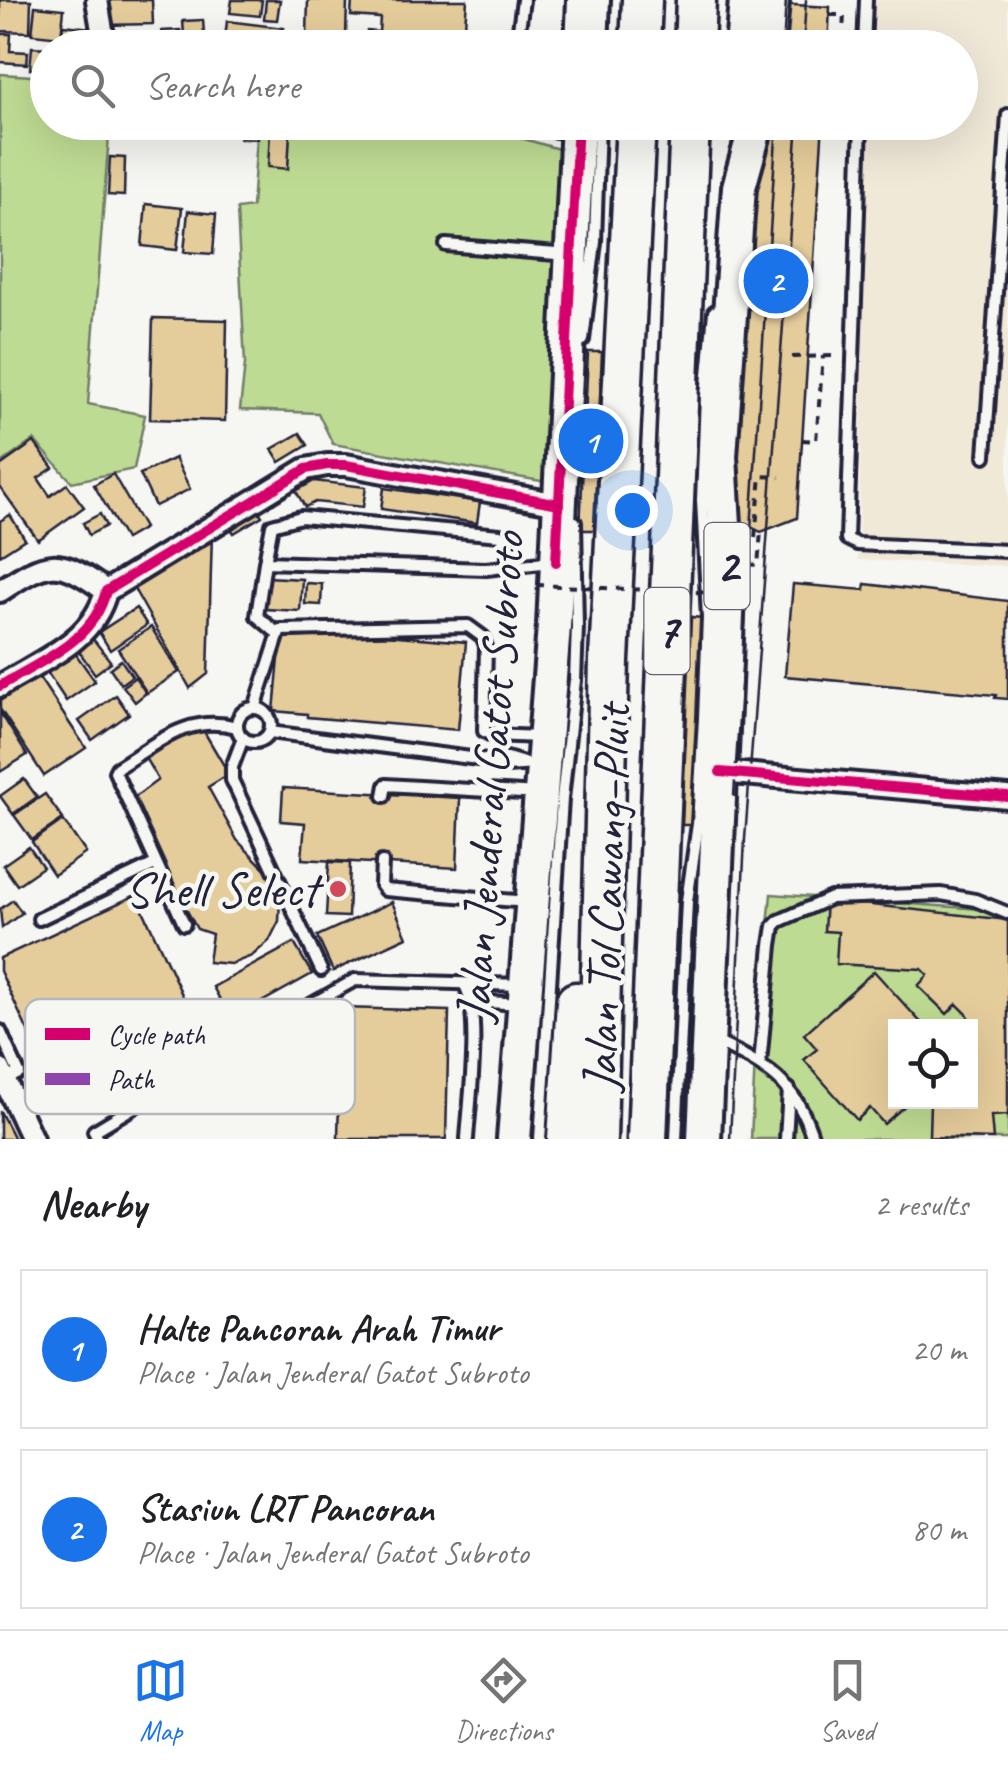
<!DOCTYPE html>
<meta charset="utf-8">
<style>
body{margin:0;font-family:Caveat,sans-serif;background:#f2f2f2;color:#202124}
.controls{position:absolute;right:30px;bottom:30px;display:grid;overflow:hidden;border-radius:0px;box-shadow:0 10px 40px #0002}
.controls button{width:90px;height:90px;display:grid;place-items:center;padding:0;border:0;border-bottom:2px solid #e0e0e0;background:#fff;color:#202124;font:50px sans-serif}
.you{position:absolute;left:632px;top:510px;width:35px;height:35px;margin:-25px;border:8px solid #fff;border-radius:50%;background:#1a73e8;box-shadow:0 0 0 15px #1a73e833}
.badge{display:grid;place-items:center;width:65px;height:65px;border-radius:50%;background:#1a73e8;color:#fff;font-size:32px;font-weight:700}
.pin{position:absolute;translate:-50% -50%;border:5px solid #fff;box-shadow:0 2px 10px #0006}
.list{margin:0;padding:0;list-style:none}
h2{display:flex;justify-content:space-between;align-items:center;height:130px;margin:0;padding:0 40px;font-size:42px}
h2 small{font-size:32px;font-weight:400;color:#757577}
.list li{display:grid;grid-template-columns:65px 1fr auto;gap:30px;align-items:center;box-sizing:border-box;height:160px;margin:0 20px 20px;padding:0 20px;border:2px solid #e0e0e0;border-radius:0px}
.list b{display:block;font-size:38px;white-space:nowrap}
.list p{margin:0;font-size:32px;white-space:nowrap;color:#757577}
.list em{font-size:32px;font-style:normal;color:#757577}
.icon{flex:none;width:55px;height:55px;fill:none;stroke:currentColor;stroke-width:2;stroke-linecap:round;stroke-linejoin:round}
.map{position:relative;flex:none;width:1008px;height:1139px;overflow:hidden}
.search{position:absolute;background:#fff;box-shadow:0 10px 40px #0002;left:30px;right:30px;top:30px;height:110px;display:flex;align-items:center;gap:25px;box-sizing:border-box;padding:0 35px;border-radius:55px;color:#757577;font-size:38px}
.sheet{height:490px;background:#fff}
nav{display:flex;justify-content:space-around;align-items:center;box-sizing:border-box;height:140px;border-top:2px solid #e0e0e0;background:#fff;font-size:28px;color:#757577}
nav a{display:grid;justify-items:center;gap:5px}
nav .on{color:#1a73e8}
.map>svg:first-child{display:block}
.built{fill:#f1e9d8}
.green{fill:#bedb93;stroke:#707e67;stroke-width:2.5;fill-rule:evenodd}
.building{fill:#e5cc9b;stroke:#22223b;stroke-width:2.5}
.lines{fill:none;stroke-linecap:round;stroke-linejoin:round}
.service-casing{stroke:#22223b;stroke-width:18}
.minor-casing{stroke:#22223b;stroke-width:28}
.trunk-casing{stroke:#22223b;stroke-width:40}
.motorway-casing{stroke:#22223b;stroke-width:45}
.path{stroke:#22223b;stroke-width:4;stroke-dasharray:8 8;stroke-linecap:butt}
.service{stroke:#f6f6f2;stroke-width:10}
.minor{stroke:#f6f6f2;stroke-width:20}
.trunk{stroke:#f6f6f2;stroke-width:32}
.motorway{stroke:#f6f6f2;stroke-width:38}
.tram{stroke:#22223b;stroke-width:2.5}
.path-bridge{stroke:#22223b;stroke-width:4;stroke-dasharray:8 8;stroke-linecap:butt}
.quiet{stroke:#8e44ad;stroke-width:8;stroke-dasharray:15 8;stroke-linecap:butt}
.cycleway-casing{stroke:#f6f6f2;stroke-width:16}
.cycleway{stroke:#d6006c;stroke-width:10}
.poi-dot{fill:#d1495b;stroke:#f6f6f2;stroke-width:4}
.labels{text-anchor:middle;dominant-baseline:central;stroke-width:9;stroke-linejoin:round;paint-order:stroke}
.shield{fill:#f6f6f2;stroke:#626272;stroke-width:2.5}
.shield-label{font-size:48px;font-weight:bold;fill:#22223b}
.street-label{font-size:50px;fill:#22223b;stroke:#f6f6f2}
.poi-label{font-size:50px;fill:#22223b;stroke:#f6f6f2;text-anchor:end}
.key{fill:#f6f6f2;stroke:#b6b6bb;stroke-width:2.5}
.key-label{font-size:28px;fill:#22223b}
</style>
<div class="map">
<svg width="1008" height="1139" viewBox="0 0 1008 1139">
<rect width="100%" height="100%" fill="#f6f6f2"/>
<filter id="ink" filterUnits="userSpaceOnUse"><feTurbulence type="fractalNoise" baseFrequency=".01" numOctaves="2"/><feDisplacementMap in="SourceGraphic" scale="20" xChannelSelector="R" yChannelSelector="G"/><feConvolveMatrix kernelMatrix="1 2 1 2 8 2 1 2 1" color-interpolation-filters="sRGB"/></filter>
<g filter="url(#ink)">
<path class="built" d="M868,0h140v566l-150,-6 10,-437 92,-1v-74l-91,-1z"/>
<g class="green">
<path d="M0,74l47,3 1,45 62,1 -22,281 57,11 -11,54 -62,13 -38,-42 -34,24z"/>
<path d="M258,123h173l69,9 62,18 -10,333 -219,-39 -15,-31 -78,-3 5,-46 -8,-155 15,-2z"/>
<path d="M771,894l237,17v228h-257l4,-79zM896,1026h74v76h-74z"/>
</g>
<g class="building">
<path d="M0,0h31l-1,32 -30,-1z"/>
<path d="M105,0h47l1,24 -49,1z"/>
<path d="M232,0h30l-2,16 -30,-3z"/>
<path d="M266,0h14l-3,20 -13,-1z"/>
<path d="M308,0h39l-1,36 -39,-1z"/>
<path d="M352,0h115l-3,38h5l-1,10h-102l1,-17 12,1 1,-14 -29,-2z"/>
<path d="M757,3l73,4 -2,41h-73z"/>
<path d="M35,6l29,3 -3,28 -29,-3z"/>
<path d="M203,20l2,28h-20l-2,-27z"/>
<path d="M227,21l57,7 -3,20h-57z"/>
<path d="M63,25l31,3 -2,20h-32z"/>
<path d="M180,30l1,18h-18l-1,-17z"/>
<path d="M0,34h11l-1,17 18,1 -1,12 -27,-2z"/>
<path d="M160,35v13h-24l-1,-12z"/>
<path d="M32,47l16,1v22l-18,-1z"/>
<path d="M241,122h17v17l-18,-1z"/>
<path d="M750,122h73l-26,396 -36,14 -37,-19z"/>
<path d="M270,132l20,1 -2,36 -20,-2z"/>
<path d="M110,157l15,1 -1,38 -16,-1z"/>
<path d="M146,204l36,4 -5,42 -35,-4z"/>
<path d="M188,211l28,3 -3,40 -29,-2z"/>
<path d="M153,318l74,2 -2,101 -75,-2z"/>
<path d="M588,352h14l-8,178h-14z"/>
<path d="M300,433l8,12 -28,17 -8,-13z"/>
<path d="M34,442l19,26 -15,10 12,18 17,-12 17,23 -46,33 -38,-53v-21z"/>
<path d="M175,458l15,31 -35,17 -15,-32z"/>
<path d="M113,474l31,54 -19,11 -31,-54z"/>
<path d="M314,481l52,6 -3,20 -48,-5 -10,5 -9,-16z"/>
<path d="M384,488l96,14 -3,21 -96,-14z"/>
<path d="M254,503l8,13 -28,17 -8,-12z"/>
<path d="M100,514l6,12 -17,9 -6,-12z"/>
<path d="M10,515l15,24 -25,16v-34z"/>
<path d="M212,533l-4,141 -18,14 -57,-101z"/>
<path d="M267,577l35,2 -2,32 -35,-2z"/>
<path d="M306,583l16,1 -1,21 -16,-1z"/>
<path d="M793,584l71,6 1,-6 143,17v98l-13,-1 1,-3 -211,-19z"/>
<path d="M136,608l11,17 -37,25 -11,-18z"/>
<path d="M691,617l12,1 -10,207h-11z"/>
<path d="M151,627l28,45 -32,21 -29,-44z"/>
<path d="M375,634l91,8 -8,88 -151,-13v-3l-33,-3 7,-73z"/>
<path d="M93,639l18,23 -16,12 -17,-24z"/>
<path d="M75,653l20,28 -29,20 -19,-29z"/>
<path d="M121,660l11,16 -11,8 -11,-16z"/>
<path d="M38,676l48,72 -42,28 -44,-67v-8z"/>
<path d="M135,677l11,16 -11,9 -12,-16z"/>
<path d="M116,695l13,19 -37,26 -13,-19z"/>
<path d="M0,712l27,43 -27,17z"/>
<path d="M199,723l30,51 -21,13 29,53 36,37 7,21 -1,23 -10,20 -17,15 -21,8 -23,-2 4,-28 -15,-5 -69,-127 30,-22 -14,-24z"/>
<path d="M24,779l13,18 -24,17 -13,-18z"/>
<path d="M283,788l177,10 -3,70 -155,-9 3,-36 -24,-2z"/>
<path d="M45,794l18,25 -31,21 -18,-25z"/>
<path d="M63,820l23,33 -32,22 -22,-33z"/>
<path d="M29,847l14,20 -26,18 -14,-20z"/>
<path d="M329,862l21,1 -2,54 -22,-1z"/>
<path d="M136,895l49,106 -141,65 -44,-95v-13z"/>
<path d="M13,900l9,13 -20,15 -2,-19z"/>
<path d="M826,900l182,20v195l-17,1 2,23 -64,-2 1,-35h40l-2,-87 -11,-11 -10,10 -29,-28 10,-11 -6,-6 -86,-5 2,-32 -14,-1z"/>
<path d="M392,902l15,35 -74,34 -16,-35z"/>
<path d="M294,943l18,31 -81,45 -18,-32z"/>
<path d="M874,971l50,55h-28v76h13l-25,22 -14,-16 -13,12 -53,-60 13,-11 -13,-15z"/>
<path d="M341,1008l108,3 -3,128h-108z"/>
<path d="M0,1111l14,28h-14z"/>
</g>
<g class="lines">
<defs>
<g id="service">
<path d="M522,48l-3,-19 4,-29"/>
<path d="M602,48l2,-48"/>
<path d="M864,48l2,-48"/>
<path d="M861,122l-14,417 10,5 151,7"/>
<path d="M446,245l123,10"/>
<path d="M583,340l12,-98 4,-120"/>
<path d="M985,456l23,-341"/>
<path d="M265,562l7,-37 29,-8 199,18 8,8v22"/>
<path d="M277,633l-20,-17 8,-54 221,7 66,-7"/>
<path d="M255,708l25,-78 188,-4 15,11 3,10 -2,84 7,4 50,2"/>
<circle cx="254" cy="725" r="17"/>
<path d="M270,732l216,28 20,6 30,-2"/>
<path d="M243,738l-11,29v13l89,190"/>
<path d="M486,760l21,-2 20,6"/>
<path d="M384,796l2,-11 152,9"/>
<path d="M382,862l-1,23 4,5 143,12"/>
<path d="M39,919l116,-55"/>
<path d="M184,924l-69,-152 2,-4c41,-25 70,-54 120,-41"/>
<path d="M464,984c18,26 5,121 3,155"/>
<path d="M472,1001l49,3"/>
<path d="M0,1031l19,42 -14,7"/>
<path d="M716,1042c51,24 80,40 97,97"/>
<path d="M760,1064l11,-119 3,-19 5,-5 52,-23 110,-4 34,6 32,13"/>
<path d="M98,1139l-4,-8 118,-71 143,-80 169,5"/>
<path d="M540,1139l22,-340 13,-119 2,-53 -2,-105"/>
<path d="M676,1139l11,-238 11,-77 6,-106 4,-100 -6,-118 4,-104 8,-84"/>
<path d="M786,1139l3,-50"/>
</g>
<g id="minor">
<path d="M97,0l8,48"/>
<path d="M528,122l49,7"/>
<path d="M0,591c48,-32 58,-35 106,0"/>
<path d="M0,686c42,-26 94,-45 106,-95l200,-122 21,-4h19l213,39"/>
<path d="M720,772l288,25"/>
<path d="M0,1070l32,69"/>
</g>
<g id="trunk">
<path d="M582,48l2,-48"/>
<path d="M742,48l4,-48"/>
<path d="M768,48l4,-48"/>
<path d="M514,1139l40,-513 24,-504"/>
<path d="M704,1139l24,-546 -8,-137 19,-269 18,-65"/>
</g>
<g id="motorway">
<path d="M640,48l2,-48"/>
<path d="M694,48l2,-48"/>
<path d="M567,1139l9,-137"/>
<path d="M597,1139l12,-479 27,-538"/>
<path d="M647,1139l43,-1017"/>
</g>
</defs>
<use href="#service" class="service-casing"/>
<use href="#minor" class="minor-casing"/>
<use href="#trunk" class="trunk-casing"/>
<use href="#motorway" class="motorway-casing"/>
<g class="path">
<path d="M830,15h14l-2,33"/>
<path d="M792,357l45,-1"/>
<path d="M802,440l14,1 7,-85"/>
<path d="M755,537l6,-61 19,1"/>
</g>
<use href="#service" class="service"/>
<use href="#minor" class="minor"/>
<use href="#trunk" class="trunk"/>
<use href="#motorway" class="motorway"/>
<g class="tram">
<path d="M783,48l3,-48"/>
<path d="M803,48l3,-48"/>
<path d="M734,796l43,-674"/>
<path d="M730,1139l15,-300 53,-717"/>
</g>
<path class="path-bridge" d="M536,585l203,9 2,-30 17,1 3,-33"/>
<g class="quiet">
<path d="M104,46l1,2"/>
<path d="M528,122l49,7"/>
</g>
<defs>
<g id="cycleway">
<path d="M556,562l22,-440"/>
<path d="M0,686c42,-26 94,-45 106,-95l200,-122 21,-4h19l213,39"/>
<path d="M720,772l288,25"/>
</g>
</defs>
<use href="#cycleway" class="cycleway-casing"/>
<use href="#cycleway" class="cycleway"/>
</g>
</g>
<circle class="poi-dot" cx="338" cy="889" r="10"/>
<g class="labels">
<g class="shield">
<rect x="704.5" y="523" width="45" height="86" rx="8"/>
<rect x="644.5" y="588" width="45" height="86" rx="8"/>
</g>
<g class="shield-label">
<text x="727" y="566">2</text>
<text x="667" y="631">7</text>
</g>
<g class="street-label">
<text transform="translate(490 777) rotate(-86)">Jalan Jenderal Gatot Subroto</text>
<text transform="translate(606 898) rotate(-88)">Jalan Tol Cawang–Pluit</text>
</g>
<g class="poi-label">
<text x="318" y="889">Shell Select</text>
</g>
</g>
<rect x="25" y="999" width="330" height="115" rx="15" class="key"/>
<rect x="45" y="1028" width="45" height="12" fill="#d6006c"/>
<rect x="45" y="1073" width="45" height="12" fill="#8e44ad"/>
<g class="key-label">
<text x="108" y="1044">Cycle path</text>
<text x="108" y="1089">Path</text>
</g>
</svg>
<div class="controls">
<button><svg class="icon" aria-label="locate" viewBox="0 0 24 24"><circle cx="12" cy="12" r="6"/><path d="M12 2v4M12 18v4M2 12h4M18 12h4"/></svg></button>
</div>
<div class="you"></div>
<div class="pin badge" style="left:591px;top:441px">1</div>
<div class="pin badge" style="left:776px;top:281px">2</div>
<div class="search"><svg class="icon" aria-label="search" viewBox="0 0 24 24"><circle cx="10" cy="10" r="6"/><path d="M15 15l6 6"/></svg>Search here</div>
</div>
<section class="sheet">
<h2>Nearby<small>2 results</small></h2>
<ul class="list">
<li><span class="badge">1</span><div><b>Halte Pancoran Arah Timur</b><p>Place · Jalan Jenderal Gatot Subroto</p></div><em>20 m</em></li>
<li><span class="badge">2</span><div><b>Stasiun LRT Pancoran</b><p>Place · Jalan Jenderal Gatot Subroto</p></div><em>80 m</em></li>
</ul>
</section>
<nav>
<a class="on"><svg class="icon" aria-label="map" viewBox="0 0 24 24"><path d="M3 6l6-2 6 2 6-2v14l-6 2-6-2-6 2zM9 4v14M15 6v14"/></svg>Map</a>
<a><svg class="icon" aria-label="directions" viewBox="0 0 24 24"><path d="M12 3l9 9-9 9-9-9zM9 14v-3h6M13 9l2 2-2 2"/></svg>Directions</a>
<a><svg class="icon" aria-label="saved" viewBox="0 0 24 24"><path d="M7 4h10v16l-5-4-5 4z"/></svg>Saved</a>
</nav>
